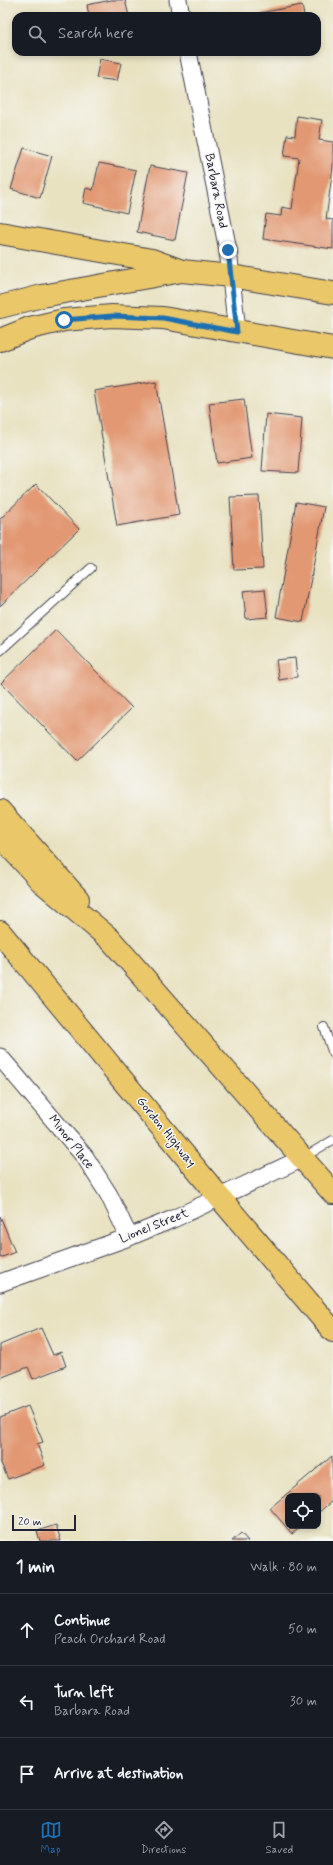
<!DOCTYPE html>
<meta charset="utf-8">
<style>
body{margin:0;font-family:Mynerve,sans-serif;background:#242831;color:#f1f3f6}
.controls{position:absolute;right:12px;bottom:12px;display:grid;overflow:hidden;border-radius:8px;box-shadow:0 2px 6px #0003}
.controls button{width:36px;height:36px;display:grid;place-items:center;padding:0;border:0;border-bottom:1px solid #363941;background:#171b24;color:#f1f3f6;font:20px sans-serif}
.scale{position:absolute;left:12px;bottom:10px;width:64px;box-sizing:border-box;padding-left:4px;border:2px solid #22223b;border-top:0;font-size:11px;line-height:14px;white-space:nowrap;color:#22223b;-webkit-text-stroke:3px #f6f6f2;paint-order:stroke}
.stop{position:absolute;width:12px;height:12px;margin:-9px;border:3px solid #1f6fb2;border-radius:50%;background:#fff}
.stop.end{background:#1f6fb2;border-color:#fff;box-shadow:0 1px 4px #0008}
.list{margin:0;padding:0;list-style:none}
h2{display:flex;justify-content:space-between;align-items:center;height:52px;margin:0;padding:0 16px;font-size:17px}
h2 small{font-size:13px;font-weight:400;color:#9ea1a6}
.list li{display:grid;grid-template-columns:26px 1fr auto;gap:12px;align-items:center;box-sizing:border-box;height:72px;padding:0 16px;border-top:1px solid #363941}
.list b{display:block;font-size:15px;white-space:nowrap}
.list p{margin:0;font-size:13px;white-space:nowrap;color:#9ea1a6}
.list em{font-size:13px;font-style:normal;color:#9ea1a6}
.icon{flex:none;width:22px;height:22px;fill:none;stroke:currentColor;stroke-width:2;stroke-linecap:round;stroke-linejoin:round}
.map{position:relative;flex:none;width:333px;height:1541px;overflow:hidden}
.search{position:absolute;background:#171b24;box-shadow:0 2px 6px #0003;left:12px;right:12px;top:12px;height:44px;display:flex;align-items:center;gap:10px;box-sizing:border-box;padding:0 14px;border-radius:12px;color:#9ea1a6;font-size:15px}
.sheet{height:268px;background:#171b24}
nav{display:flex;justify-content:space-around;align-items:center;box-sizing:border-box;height:56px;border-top:1px solid #363941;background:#171b24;font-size:11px;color:#9ea1a6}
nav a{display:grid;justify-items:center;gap:2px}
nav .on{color:#1f6fb2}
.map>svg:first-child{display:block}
.building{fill:#e29872}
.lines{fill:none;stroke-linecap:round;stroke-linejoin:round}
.lane-casing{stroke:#403f4f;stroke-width:10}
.street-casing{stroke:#403f4f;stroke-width:19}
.primary-casing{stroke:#403f4f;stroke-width:24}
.highway-casing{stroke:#403f4f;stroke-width:24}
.lane{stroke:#fff;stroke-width:8}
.street{stroke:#fff;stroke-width:17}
.primary{stroke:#eac769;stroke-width:22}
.highway{stroke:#eac769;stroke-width:22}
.route{stroke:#1f6fb2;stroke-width:5}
.labels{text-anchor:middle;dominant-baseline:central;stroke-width:3;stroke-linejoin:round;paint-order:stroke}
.street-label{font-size:13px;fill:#22223b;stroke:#f6f6f2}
</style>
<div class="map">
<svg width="333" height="1541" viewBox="0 0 333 1541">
<rect width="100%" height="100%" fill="#f6f6f2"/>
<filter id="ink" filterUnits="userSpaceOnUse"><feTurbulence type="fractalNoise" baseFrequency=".025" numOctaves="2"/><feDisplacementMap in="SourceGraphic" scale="8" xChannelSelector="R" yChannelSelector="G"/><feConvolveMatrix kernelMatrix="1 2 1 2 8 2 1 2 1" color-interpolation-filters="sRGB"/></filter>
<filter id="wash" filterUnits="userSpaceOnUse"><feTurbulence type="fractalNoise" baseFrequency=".012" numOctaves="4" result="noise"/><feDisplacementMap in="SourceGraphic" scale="16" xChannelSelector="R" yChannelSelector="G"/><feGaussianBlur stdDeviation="0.9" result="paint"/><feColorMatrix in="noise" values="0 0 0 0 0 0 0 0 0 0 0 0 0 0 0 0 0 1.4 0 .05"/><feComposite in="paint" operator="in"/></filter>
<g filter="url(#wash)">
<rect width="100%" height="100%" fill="#e8e2c1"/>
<g id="blocks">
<g class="building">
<path d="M111,0h14l4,16h-40l-2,-11z"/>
<path d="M302,5l2,11h-43l-1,-3z"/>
<path d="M100,59l21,4 -4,18 -21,-3z"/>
<path d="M297,116l25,4 -3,20 14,2v25l-7,52 7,1v29l-70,-10 3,-25 15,2 1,-9 10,2 7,-51 -15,-2 3,-21 8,1z"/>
<path d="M24,148l28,8 -12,42 -29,-9z"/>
<path d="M99,163l37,7 -9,43 -44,-10 3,-15 7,2z"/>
<path d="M150,166l38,7 -13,67 -38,-8z"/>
<path d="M156,381l23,134 -62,11 -23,-135z"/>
<path d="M244,399l8,59 -35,5 -8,-60z"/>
<path d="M266,414l36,4 -4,55 -36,-2z"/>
<path d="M36,484l43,45 -79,77v-87z"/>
<path d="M259,496l4,73 -29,1 -4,-73z"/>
<path d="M296,502l28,5 -21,115 -27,-5z"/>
<path d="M265,589l3,28 -22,2 -3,-28z"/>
<path d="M56,630l76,78 -55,53 -76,-78z"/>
<path d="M295,658l2,19 -18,3 -3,-20z"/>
<path d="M0,1216l15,36 -15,6z"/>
<path d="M41,1328l12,27 8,-3 5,14 -33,13 -5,-12 -28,11v-33z"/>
<path d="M28,1406l15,36 -6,2 8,21 -37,14 -8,-18v-44z"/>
<path d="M332,1456l1,44 -15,13v-17h-30v30h14l-10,8 -22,-26z"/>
<path d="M56,1525l5,16h-21l-3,-10z"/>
<path d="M241,1533l7,8h-16z"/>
</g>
</g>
</g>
<g filter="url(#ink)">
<use href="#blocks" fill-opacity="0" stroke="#403f4f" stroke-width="1"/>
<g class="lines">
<defs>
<g id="lane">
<path d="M0,651l91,-83"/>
<path d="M324,1027l9,27"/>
<path d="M304,1157l29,-17"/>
</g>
<g id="street">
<path d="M178,0l3,16"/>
<path d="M188,52l40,198 9,81"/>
<path d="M0,1057l85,100 24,38 20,42"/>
<path d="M0,1283l129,-46 44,-18 130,-61"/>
</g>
<g id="primary">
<path d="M182,271l49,5 102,17"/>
<path d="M30,328l34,-8 23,-2 25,-2 51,2 170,30"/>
</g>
<g id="highway">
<path d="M0,233l152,27 30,11"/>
<path d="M0,307l42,-11 140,-25"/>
<path d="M0,340l30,-12"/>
<path d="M0,811l78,88"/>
<path d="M0,836l41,45 69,58 223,254"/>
<path d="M0,932l220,266 113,133"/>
</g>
</defs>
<use href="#lane" class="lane-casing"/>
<use href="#street" class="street-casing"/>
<use href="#primary" class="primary-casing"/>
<use href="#highway" class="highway-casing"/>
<use href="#lane" class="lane"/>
<use href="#street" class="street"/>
<use href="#primary" class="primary"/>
<use href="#highway" class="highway"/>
</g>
</g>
<g class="lines" filter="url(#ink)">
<path class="route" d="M64,320l48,-4 51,2 74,14 -9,-82"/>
</g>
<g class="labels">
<g class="street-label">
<text transform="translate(216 191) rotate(79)">Barbara Road</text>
<text transform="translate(166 1132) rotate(51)">Gordon Highway</text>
<text transform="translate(71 1142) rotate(52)">Minor Place</text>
<text transform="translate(154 1226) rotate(-22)">Lionel Street</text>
</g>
</g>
</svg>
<div class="controls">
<button><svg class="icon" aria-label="locate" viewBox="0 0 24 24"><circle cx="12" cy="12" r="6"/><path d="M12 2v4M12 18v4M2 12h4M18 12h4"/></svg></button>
</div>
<div class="scale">20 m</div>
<div class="stop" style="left:64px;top:320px"></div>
<div class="stop end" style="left:228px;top:250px"></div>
<div class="search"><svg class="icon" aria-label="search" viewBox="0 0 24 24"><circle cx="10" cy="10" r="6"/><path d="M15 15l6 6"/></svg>Search here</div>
</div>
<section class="sheet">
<h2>1 min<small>Walk · 80 m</small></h2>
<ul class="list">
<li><svg class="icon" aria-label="ahead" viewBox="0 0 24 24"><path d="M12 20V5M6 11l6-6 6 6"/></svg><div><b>Continue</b><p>Peach Orchard Road</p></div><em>50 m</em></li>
<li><svg class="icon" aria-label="left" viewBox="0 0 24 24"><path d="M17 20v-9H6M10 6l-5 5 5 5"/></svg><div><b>Turn left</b><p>Barbara Road</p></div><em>30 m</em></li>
<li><svg class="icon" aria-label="arrive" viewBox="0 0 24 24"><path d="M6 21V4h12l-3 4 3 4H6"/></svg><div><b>Arrive at destination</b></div></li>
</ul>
</section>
<nav>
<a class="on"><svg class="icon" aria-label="map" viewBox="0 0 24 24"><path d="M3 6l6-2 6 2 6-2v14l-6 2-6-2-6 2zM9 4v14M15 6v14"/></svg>Map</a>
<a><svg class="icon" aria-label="directions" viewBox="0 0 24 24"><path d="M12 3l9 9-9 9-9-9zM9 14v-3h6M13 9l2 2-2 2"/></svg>Directions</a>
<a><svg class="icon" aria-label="saved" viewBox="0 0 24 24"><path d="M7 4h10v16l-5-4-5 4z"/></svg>Saved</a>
</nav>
